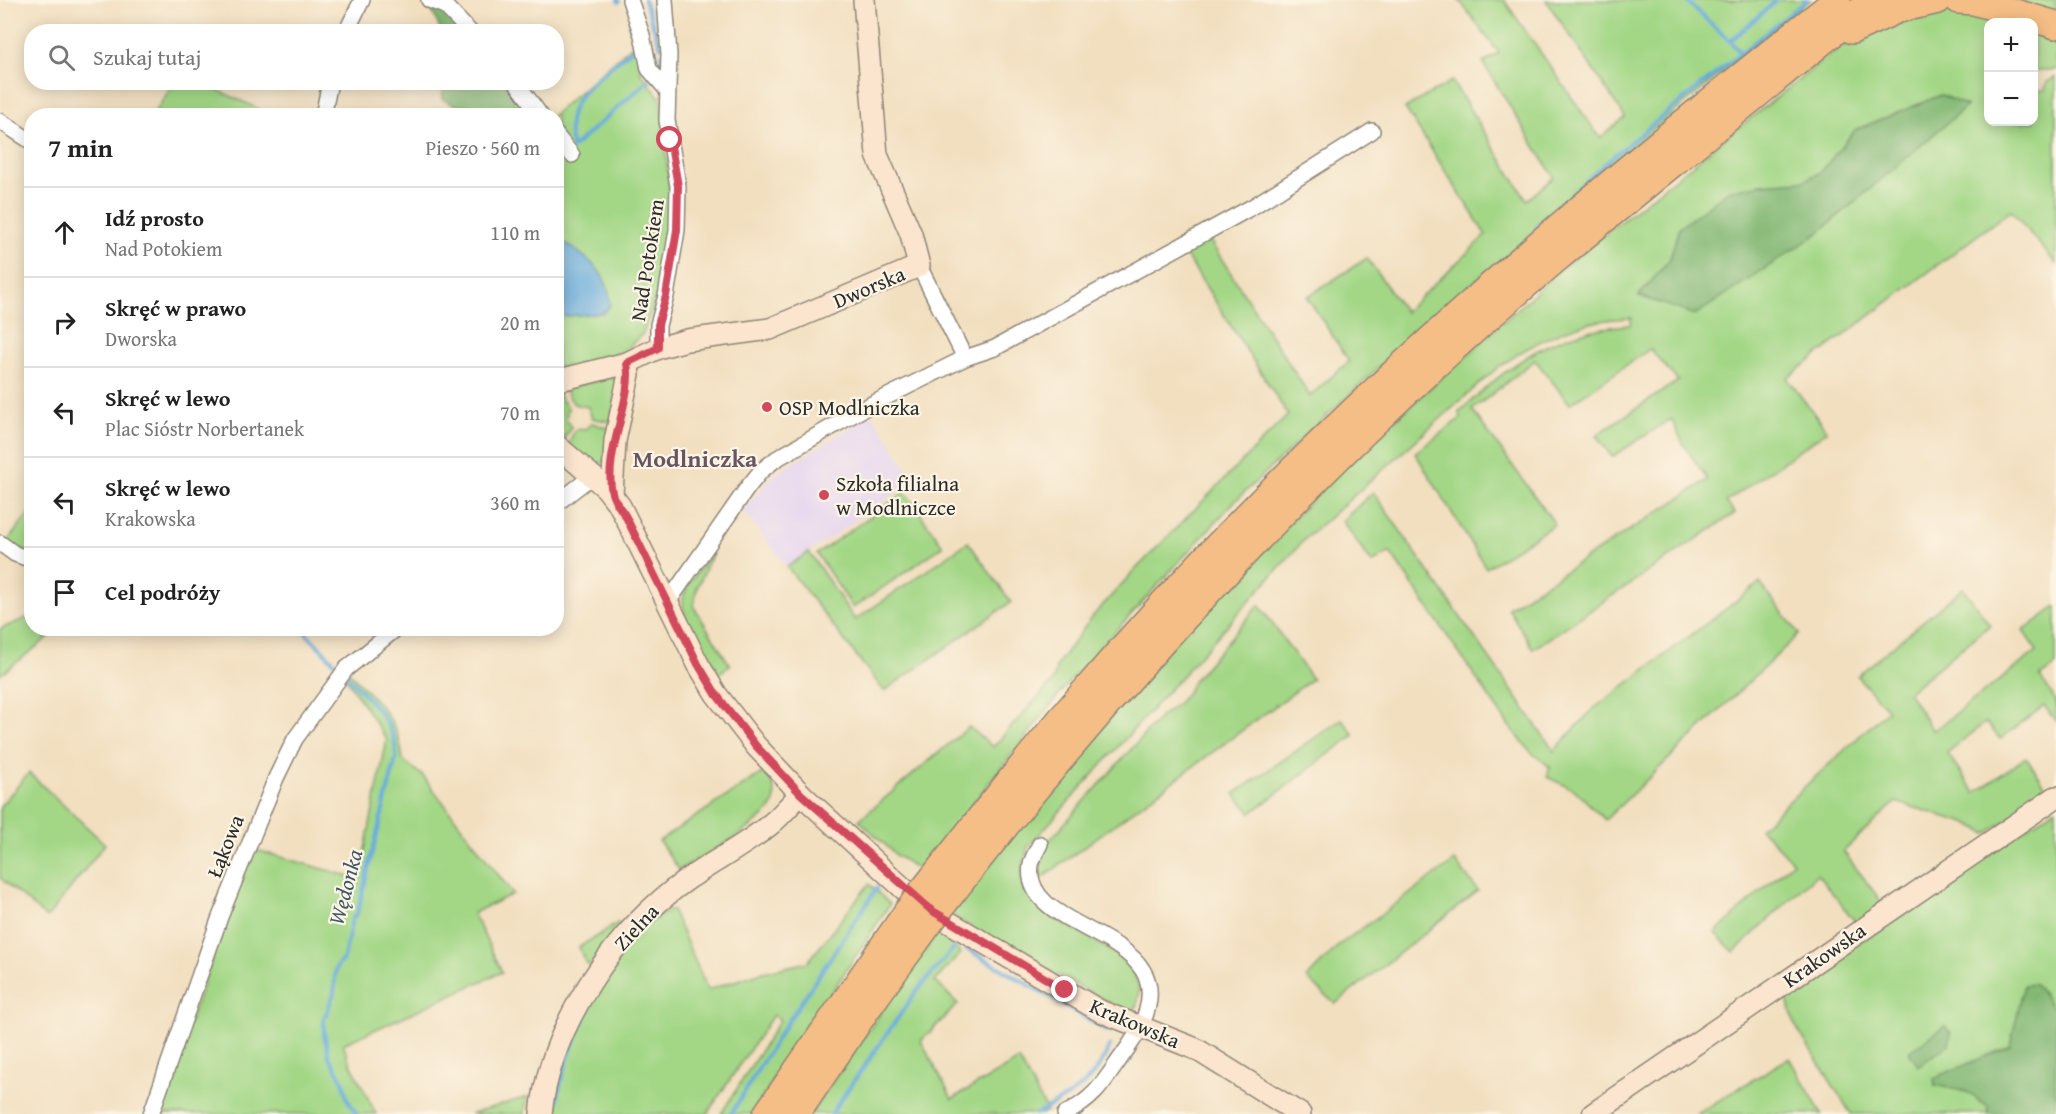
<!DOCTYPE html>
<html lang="pl">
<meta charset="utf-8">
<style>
body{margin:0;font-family:"Gentium Book Plus",serif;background:#f6f6f6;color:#222}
.controls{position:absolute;right:18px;top:18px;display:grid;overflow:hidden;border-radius:12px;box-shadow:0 3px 15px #0003}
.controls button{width:54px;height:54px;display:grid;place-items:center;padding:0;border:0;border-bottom:2px solid #e0e0e0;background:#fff;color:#222;font:30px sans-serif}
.stop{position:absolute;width:18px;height:18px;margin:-14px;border:4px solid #d1495b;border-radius:50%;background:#fff}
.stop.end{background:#d1495b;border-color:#fff;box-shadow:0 2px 6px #0008}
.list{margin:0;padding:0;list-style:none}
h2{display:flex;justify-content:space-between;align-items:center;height:78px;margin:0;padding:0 24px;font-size:26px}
h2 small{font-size:20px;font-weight:400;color:#767676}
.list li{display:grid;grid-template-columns:39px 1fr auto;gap:18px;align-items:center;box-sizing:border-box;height:90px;padding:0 24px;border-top:2px solid #e0e0e0}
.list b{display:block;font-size:22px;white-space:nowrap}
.list p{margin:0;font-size:20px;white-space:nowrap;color:#767676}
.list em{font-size:20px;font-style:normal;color:#767676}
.icon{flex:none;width:33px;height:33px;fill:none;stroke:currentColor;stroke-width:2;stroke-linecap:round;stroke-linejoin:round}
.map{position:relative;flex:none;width:2056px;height:1114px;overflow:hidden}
.search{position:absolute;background:#fff;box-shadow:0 3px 15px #0003;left:24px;top:24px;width:540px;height:66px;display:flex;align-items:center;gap:15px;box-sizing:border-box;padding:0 21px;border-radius:24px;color:#767676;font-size:22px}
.panel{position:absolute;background:#fff;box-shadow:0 3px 15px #0003;left:24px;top:108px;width:540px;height:528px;border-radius:24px}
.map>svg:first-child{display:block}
.built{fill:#e5d3f1}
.green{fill:#a3d786;stroke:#678158;stroke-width:1.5;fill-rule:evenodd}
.forest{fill:#82b873;stroke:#56724f;stroke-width:1.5}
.water{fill:#66abdc;stroke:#486b84;stroke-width:1.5}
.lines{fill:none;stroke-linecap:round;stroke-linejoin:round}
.stream{stroke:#66abdc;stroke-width:4}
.street-casing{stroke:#8e8576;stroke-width:18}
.secondary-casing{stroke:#8e8576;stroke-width:24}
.highway-casing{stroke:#8e8576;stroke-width:30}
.street{stroke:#fff;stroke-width:15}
.secondary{stroke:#fbe5cf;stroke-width:21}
.highway{stroke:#f5be86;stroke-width:27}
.highway-bridge-casing{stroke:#8e8576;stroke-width:30;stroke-linecap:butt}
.highway-bridge{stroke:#f5be86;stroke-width:27}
.route{stroke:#d1495b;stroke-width:8}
.poi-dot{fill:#d1495b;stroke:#fcf5e5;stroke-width:2}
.labels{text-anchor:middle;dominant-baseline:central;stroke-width:4.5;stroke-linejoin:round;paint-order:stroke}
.street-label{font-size:21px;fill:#2b2b2b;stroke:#fcf5e5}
.poi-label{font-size:21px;fill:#2b2b2b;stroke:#fcf5e5;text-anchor:start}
.water-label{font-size:22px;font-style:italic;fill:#405869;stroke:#fcf5e5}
.quarter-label{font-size:24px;font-weight:bold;fill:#685563;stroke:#fcf5e5}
</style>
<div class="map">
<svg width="2056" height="1114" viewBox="0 0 2056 1114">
<rect width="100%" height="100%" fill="#fcf5e5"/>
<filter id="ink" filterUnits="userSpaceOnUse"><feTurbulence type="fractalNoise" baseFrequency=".0167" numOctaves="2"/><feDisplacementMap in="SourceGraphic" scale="12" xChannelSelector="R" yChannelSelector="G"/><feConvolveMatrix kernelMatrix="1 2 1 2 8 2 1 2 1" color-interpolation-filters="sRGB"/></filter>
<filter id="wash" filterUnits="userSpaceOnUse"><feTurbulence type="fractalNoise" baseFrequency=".008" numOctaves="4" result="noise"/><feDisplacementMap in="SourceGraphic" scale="24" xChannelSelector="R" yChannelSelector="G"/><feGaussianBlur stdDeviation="1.35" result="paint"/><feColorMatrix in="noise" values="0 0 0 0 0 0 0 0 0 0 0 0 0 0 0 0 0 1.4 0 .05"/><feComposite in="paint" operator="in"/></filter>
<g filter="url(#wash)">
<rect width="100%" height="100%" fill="#f2dfc0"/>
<path class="built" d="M872,414l42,66 -127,87 -44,-57 31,-35z"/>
<g class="green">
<path d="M1459,0h45l96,138 25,-21 -79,-117h265l-206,169 -53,48 -116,97 -203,189 -163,178 -150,189 -23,-14 -38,-36 110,-93 24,20 60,-66 4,-16 35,-48 39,-43 157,-159 -105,-164 25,-13 102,158 39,-35 -42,-64 60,-39 38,54 81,-77 -81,-127 47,-27 75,119 27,-23 -71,-114 16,-10z"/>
<path d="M2017,0h39v15z"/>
<path d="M1946,7l83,15h-41v100h46v-31l11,-1 2,-8 9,-5v187l-45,-54 -224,168 40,53 -101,71 9,11 -202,136 -25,-41 200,-128 -24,-35 -13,-26 -59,38 -16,-22 82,-54 -28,-32 -80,55 -35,-44 -63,50 83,114 -69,44 -71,-115 46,-35 -2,-6c56,-51 92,-82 171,-87l2,-7c-52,0 -95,21 -137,52l-191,170 -276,307c-2,9 -7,22 -7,31 5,54 152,67 111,137l-157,-85 -24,-16 65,-84 153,-184 178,-182 213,-194 265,-211 31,-21zM1941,95l25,12 -149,127 -122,81 -56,-19 31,-37 9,-31 82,-44 43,-3 17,-9 34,-42z"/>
<path d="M2034,24l22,8v38h-22z"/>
<path d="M638,40l3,33 20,26 11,121 -10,61 -19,52 -19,19 -67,18 -1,-254h-4z"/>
<path d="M174,83h28l70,32h-119z"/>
<path d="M613,377l5,3 -7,42 -19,-4 -4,-11 -14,-3 -10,-15z"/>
<path d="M556,392l12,16 -2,11 5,8 -7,12 -7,-6z"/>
<path d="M592,423l17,5 -5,34 -9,6 -27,-23 7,-15 10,-1z"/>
<path d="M905,492l38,54 -90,62 -36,-54z"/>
<path d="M1373,492l181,259 38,-41 168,-127 39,51 -194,186 -30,-30 -28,-13 3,-10 -18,-14 -23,-27 -119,-174 -18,11 -30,-42z"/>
<path d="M31,511v43l-25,-11z"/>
<path d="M968,542l43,60 -127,89 -97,-124 22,-15 46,68z"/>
<path d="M713,553l-16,35 -3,19 36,58 -17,13c-9,-20 -36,-62 -29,-83 5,-15 19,-29 29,-42z"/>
<path d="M1963,588l27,37 -82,67 25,39 104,-80 -14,-20 33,-24v58l-16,12 16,24v20l-12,-15 -44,33 -14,-17 -39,31 28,40 51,-36 23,34 -63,43 -14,-9 -76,-23 -53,49 41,54 -27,19 -40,-50 -83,78 -19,-19 78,-71 -33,-34 128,-118 -31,-34z"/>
<path d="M1259,605l53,74 -273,201 -1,-22 10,-16 113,-126c14,-9 26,-20 33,-36z"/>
<path d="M31,616l1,12 19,1 2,5 -53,41v-46z"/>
<path d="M350,673c29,32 47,42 53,87l20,16 90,118 -40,19 29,59 -159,72 5,14 28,56h-220l96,-265 107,30 28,-139 -42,-63z"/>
<path d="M1342,719l12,16 -103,78 -17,-19z"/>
<path d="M765,771c6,10 12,19 9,31 -4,19 -76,57 -95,68l-20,-29z"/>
<path d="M29,773l76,71 -58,74 -47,-40v-72z"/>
<path d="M2056,808v204l-21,-28 -25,62 -75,39 32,7 21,15 1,7h-138l-56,-89 -10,-32z"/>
<path d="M1455,861l23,30 -143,113 -28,-26 32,-33z"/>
<path d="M869,884l21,20 -139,210h-30l59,-94 -7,-5 -66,99h-157l13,-60 20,-49 60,-79 29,-17 36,81 51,-17 49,-11z"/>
<path d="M618,923l4,3 -32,40 -6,-6 -5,-13z"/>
<path d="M941,934l20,19 -26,28 23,23 -37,37 31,58 67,-39 28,51 -5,3h-232l123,-176z"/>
<path d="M1789,1058l33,56h-126z"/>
<path d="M527,1097l-2,17h-55z"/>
</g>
<g class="forest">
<path d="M429,5l15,4 19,22h-22z"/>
<path d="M444,83h62l28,32h-58l-34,-16z"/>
<path d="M1941,95l26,11 -150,128 -122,81 -56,-19 31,-37 9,-31 49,-37 33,-7 43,-3 17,-9 34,-42z"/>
<path d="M2035,984l21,28v102h-67l-1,-7 -21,-15 -32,-7 -1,-7 76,-32 14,-61z"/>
<path d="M1945,1026l6,7 -2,11 -31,22 -9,-14z"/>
</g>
<path class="water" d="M556,237c28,19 54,32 54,69l-7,7 -46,4z"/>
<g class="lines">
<g class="stream">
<path d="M618,0l1,2"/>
<path d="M644,0l17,47"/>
<path d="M1685,0l45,41"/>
<path d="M1741,54l-11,-13 47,-41"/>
<path d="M657,70l5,-16"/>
<path d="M572,145c-14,-52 35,-70 65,-101l-8,-20"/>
<path d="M572,148l78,-69"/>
<path d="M556,158l9,-6"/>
<path d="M1537,226l74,-68 196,-158"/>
<path d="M301,628l40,41"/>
<path d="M348,677c21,24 50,46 48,81l-39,156 -5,5 -8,39 -7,8 -2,9 -1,18 -10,26v15l5,23 15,26 3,16 10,15"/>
<path d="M967,949l141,82"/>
<path d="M555,1114c5,-42 21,-81 40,-118"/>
<path d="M731,1114l48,-79 98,-147"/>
<path d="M831,1114l85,-122 38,-44"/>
<path d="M1036,1114c35,-19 59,-30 74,-69"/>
</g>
</g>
</g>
<g filter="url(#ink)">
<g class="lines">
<defs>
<g id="street">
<path d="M429,0l16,6 25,26"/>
<path d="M630,0l12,35 7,34 17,20"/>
<path d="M346,32l16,-32"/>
<path d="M516,82l25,34"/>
<path d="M323,116l7,-34"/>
<path d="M0,121l32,21"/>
<path d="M556,135l16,20"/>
<path d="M919,266l46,92"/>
<path d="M658,348v-23l8,-29 11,-66 1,-44 -11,-66 2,-65 -4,-55"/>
<path d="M556,504l36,-28"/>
<path d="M0,543l15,11 17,6"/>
<path d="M668,602l80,-115 13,-16 15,-12 94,-54 95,-47 30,-10 257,-141 120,-76"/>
<path d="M1040,844c-3,6 -8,14 -9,21 -12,77 183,61 96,184 -22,30 -28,47 -62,65"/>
<path d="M151,1114l69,-197 56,-139 19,-39 51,-70 51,-41"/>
</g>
<g id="secondary">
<path d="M556,381l71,-18 31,-15 29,-8 83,-11 149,-63 -8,-32 -34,-79 -13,-155"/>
<path d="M556,445l50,43 14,18 78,158 18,30 40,52 45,48 103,95 43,32 153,90 96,38 104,65"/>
<path d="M612,495l3,-54 14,-67 -2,-11"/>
<path d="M541,1114c9,-89 75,-185 147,-235 27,-19 58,-34 84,-56 10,-8 19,-20 29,-29"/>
<path d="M1593,1114l463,-317"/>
</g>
<g id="highway">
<path d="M1959,0l15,1 82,24"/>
<path d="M1852,30l46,-21 40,-9"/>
<path d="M923,891c52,-66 103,-132 158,-195 71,-83 147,-163 225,-239 167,-164 348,-312 531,-457"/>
<path d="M943,904c150,-193 313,-374 493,-540 77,-71 158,-137 239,-203 66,-54 132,-108 199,-161"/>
<path d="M767,1114l141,-203"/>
<path d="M796,1114l72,-107 61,-84"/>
</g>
</defs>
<use href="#street" class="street-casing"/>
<use href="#secondary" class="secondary-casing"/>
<use href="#highway" class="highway-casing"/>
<use href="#street" class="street"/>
<use href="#secondary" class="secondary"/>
<use href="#highway" class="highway"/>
<defs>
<g id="highway-bridge">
<path d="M908,911l15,-20"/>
<path d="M929,923l14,-19"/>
</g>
</defs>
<use href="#highway-bridge" class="highway-bridge-casing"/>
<use href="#highway-bridge" class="highway-bridge"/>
</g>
</g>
<g class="lines" filter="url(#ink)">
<path class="route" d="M670,140l8,46 -1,44 -11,66 -8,29v23l-31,15c7,35 -24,90 -15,130 1,7 10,17 14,24l72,147 18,30 40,52 45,48 130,116 134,80"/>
</g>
<g class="poi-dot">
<circle cx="767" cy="407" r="6"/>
<circle cx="824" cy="495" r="6"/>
</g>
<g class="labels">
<g class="street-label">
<text transform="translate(647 260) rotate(-81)">Nad Potokiem</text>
<text transform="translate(869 287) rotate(-23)">Dworska</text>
<text transform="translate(225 846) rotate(-68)">Łąkowa</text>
<text transform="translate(636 927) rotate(-47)">Zielna</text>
<text transform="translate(1824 955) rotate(-35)">Krakowska</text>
<text transform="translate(1135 1023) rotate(23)">Krakowska</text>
</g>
<g class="poi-label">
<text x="779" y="407">OSP Modlniczka</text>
<text x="836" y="483">Szkoła filialna<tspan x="836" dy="24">w Modlniczce</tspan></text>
</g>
<g class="water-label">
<text transform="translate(345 887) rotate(-75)">Wędonka</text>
</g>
<g class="quarter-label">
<text x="695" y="458">Modlniczka</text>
</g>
</g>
</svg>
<div class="controls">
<button>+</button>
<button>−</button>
</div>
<div class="stop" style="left:670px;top:140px"></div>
<div class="stop end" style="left:1065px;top:990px"></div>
<div class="search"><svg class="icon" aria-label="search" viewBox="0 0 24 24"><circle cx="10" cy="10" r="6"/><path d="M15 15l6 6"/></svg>Szukaj tutaj</div>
<section class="panel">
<h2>7 min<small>Pieszo · 560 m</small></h2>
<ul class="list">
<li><svg class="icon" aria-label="ahead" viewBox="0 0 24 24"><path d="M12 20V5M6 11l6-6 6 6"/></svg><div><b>Idź prosto</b><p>Nad Potokiem</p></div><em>110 m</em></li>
<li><svg class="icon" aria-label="right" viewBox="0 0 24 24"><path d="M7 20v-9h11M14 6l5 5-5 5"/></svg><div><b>Skręć w prawo</b><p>Dworska</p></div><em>20 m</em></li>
<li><svg class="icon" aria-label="left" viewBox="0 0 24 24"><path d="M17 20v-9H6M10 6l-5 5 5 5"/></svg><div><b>Skręć w lewo</b><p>Plac Sióstr Norbertanek</p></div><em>70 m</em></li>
<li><svg class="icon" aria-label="left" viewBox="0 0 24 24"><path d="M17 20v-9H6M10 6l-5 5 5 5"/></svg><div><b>Skręć w lewo</b><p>Krakowska</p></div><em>360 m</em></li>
<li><svg class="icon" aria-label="arrive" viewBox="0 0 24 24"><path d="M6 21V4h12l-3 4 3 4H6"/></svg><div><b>Cel podróży</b></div></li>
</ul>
</section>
</div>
